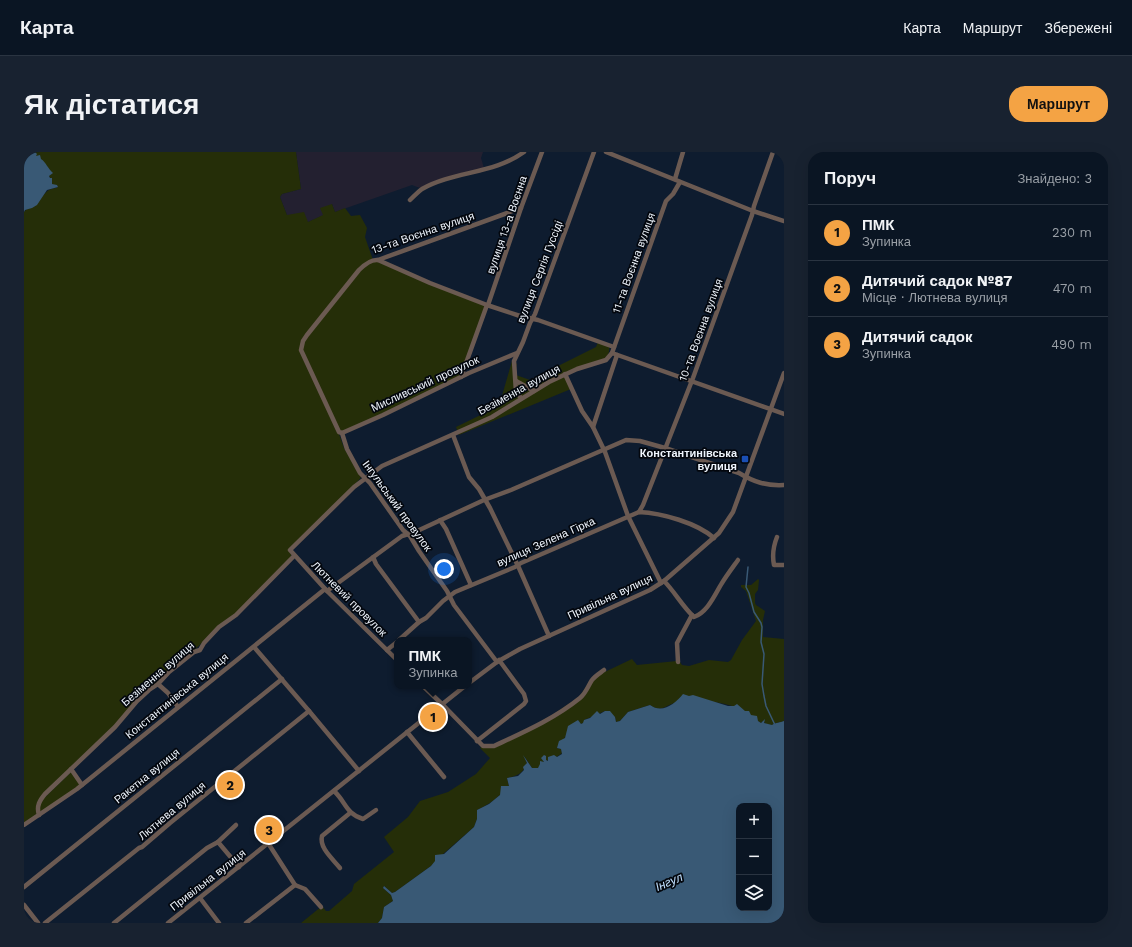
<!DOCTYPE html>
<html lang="uk">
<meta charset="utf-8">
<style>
body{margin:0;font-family:"Work Sans",sans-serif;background:#182230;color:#f1f3f6}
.controls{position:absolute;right:12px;bottom:12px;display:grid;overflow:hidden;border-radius:8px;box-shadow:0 4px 16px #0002}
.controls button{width:36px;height:36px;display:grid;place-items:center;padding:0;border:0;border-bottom:1px solid #2a3441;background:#0a1523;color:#f1f3f6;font:20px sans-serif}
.you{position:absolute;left:420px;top:417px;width:14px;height:14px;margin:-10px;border:3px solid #fff;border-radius:50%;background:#1a73e8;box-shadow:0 0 0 6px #1a73e833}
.badge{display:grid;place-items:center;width:26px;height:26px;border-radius:50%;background:#f4a344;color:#111;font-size:13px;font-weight:700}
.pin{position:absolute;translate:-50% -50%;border:2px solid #fff;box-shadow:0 1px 4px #0006}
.popup{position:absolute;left:370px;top:485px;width:78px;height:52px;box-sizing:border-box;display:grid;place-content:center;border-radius:8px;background:#0a1523;filter:drop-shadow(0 1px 3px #0005);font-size:13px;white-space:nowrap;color:#999fa6}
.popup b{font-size:15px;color:#f1f3f6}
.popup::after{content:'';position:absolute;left:50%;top:100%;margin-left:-8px;border:8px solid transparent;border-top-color:#0a1523}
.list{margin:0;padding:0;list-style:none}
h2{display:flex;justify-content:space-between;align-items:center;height:52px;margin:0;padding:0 16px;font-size:17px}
h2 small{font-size:13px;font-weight:400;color:#999fa6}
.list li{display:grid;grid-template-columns:26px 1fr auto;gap:12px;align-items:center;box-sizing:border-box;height:56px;padding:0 16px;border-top:1px solid #2a3441}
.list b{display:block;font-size:15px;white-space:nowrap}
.list p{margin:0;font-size:13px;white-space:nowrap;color:#999fa6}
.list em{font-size:13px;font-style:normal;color:#999fa6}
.icon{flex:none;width:22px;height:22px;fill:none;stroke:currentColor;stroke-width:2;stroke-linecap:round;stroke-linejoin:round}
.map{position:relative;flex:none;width:760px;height:771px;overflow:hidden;border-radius:16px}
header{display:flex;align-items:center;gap:24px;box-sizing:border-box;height:56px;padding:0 20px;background:#0a1523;border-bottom:1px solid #2a3441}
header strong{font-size:19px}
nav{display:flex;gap:22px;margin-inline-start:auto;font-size:14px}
.intro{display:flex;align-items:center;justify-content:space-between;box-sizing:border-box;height:96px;padding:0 24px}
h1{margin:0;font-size:28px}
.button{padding:10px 18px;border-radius:16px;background:#f4a344;color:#111;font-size:14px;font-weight:700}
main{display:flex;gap:24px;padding:0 24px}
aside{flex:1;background:#0a1523;border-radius:16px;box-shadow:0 4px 16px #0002}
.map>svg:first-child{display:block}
.industrial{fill:#232030}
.green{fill:#252e08}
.water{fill:#395975;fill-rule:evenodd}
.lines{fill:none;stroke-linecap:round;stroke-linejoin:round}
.stream{stroke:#395975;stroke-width:1.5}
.minor{stroke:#6b5a52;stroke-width:4.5}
.transit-dot{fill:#1a4fb4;stroke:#03070e;stroke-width:1.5}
.labels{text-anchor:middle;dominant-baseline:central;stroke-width:3.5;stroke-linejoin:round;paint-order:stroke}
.street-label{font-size:11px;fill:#eff5fd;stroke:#03070e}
.poi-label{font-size:11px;font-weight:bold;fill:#eff5fd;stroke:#03070e;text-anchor:end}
.water-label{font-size:12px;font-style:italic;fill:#c1e1ff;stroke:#03070e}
</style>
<header>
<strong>Карта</strong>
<nav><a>Карта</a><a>Маршрут</a><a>Збережені</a></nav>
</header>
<div class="intro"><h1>Як дістатися</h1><a class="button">Маршрут</a></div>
<main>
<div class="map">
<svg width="760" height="771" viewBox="0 0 760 771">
<rect width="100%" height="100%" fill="#0e1c2f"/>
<path class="industrial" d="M272,0h187l-2,6 3,10 -64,20 -8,-3 -77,27 -3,-8 -8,11 -16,7 -21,-7 -7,-18 2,-3 19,-5z"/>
<g class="green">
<path d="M11,0h261l5,37 -19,5 -2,3 7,18 17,-3 4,10 15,-7 -3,-7 12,-4 3,8 10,-4 6,8 9,-1 7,13 -2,9 8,23 111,45 1,3 -24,65 -4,5 -118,56 5,14 17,29 -2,3 -71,70 3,4v4l-55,57 -17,12 -29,27 -21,18 -124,121 -8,21 -13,9v-611c3,-4 7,-4 11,-7 8,-7 10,-17 22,-17v-3h-5l-1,-2 1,-3 -3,-4c1,-9 -6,-15 -14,-20l1,-2z"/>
<path d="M574,190l11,4c1,6 -1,10 -5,13l-40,14 7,16 -112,46 -3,-8 43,-21 13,-45 5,3 -2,5 1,6 14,5 66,-33z"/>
<path d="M734,427l1,1 -1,10 -3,4v9l1,2 9,6 -2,9v17l21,2v82c-4,2 -8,1 -12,4l-6,-1 -3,-3 -2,2c-5,-2 -7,-7 -12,-9 -16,-10 -33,-13 -53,-13 -6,1 -12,0 -18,1 -12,2 -16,12 -28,3l-22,7 -8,9 -4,1 -1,-5 -10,-6 -21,9v3l-4,1 -2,-4 -21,28 4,1 1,4c-6,5 -11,7 -18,8l-6,7h-6l-8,-12 3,7c-4,10 -9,13 -20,15l2,8c-10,11 -19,18 -32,24v9l-3,8 -31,27 -12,12 -36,26 -3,1 -8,-7 -1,2 8,7 2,6 -9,6 -2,11 -4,5h-77l21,-17 4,5h3l23,-20 2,-7 40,-32 -10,-15 24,-20 12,-16 28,-9 28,-18 14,-16 -10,-10 3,-3h10l47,-22 39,-26 13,-19 40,-19 5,6 40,-4 3,1 2,3 7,1 20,-6 19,2 3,-2 11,-20 14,-19 -10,-30 -5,-4v-2h10z"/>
<path d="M47,620l9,12 -1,2 -31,22 -9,4v-9z"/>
</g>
<g class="water">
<path d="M0,0h11l2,2 -1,2 4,-1 1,4c5,3 7,10 12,14l-4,3 1,2h2v6l5,1 1,2 -11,3 -10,15 -5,3 -7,2 -1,2z"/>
<path d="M659,542l6,2 4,-1 35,11h6l3,-2 8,7h4l2,4 6,1 1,5 3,2 4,-4 -1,4 8,2c4,-3 8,-2 12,-4v202h-406l4,-5 2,-11 9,-6 -2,-6 -8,-7 1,-2 8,7 3,-1 36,-26 4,-5v-6l9,-1 30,-27 3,-8v-9l12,-6 11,-9 1,-9h8l-2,-8 11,-2 6,-6 -1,-3 4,-4 -4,-8 9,13h6l2,-4v-3l4,1 -3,-4 3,-3 2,1v4l2,1v-4l6,-2 3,2 5,-3 -1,-5 -4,-1 2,-7 6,-3 3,-12 10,-6 3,4 2,-1 1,-3 6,-2 7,-7 3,3 5,-3h5l5,6 1,5 4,-1 8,-9 22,-7c12,9 25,-1 33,-11zM715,654h30v102h-30z"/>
</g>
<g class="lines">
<path class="stream" d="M724,415l-2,20 3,6 5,19 7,11 1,4 -1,15 3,12 -2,30 2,12 2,10 9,19"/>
<g class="minor">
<path d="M582,0l147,59 31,10"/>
<path d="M651,27l8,-27"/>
<path d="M386,48c4,-4 8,-8 12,-11 32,-18 72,-15 102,-37"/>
<path d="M354,108l52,23 57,22 33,11 18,4 76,27"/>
<path d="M464,153l33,-97 21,-56"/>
<path d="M588,201l172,61"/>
<path d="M541,222l17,37 11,16 12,25 23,64 33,67"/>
<path d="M437,225l26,-72"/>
<path d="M492,229l18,10"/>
<path d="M497,246l-5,-6 -2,-31 9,-19 7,-19 5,-9 59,-162"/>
<path d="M569,275l24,-72"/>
<path d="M318,281l41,-18 86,-42 48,-20"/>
<path d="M429,283l16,42 10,12 11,19 29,60 30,68"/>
<path d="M615,360l4,-7 50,-127 59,-163 2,-9 19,-54"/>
<path d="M416,368l6,9 25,56"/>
<path d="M753,385c-4,10 -5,18 -3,28h10"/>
<path d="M349,405l3,7 43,58"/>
<path d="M640,429c11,11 18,25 30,36 14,-5 21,-23 28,-34 5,-8 11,-16 16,-23"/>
<path d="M303,439l75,-55 13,-4 69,-32 27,-10 115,-50 14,1 25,7 74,25c15,9 27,13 45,12"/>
<path d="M375,488l20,-18 7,-4 17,-17 12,-9 60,-25 6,-4 118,-51c23,1 58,11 75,26"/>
<path d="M230,495l55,64 50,60"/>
<path d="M363,498l10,-8"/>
<path d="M373,508l-70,-69 -37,-41 64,-63 28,-21 110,-49 57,-35 28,-13 29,-9 6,-7 54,-152 7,-7 7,-12"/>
<path d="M473,510l-43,-57 -7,-14 -28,-40 -9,-15 -7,-6 -33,-47 -10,-10 -13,-24 -5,-16 -3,-1 -38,-82 2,-9 4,-6 52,-65c5,-5 12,-11 19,-10l143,-52"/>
<path d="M654,510l-1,-19 15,-28"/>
<path d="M445,531l28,-21 23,-13 130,-59 14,-9 55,-48 14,-21 51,-139"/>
<path d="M134,532l10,9 10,14"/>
<path d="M399,534l21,20 39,40h11c30,-14 60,-27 86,-48 6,-5 8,-12 12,-18 3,-4 8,-7 12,-10"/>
<path d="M383,580l37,45"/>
<path d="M453,589l47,-37 2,-3 -2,-7 -25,-34"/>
<path d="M47,617l11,16"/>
<path d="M310,639c12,11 12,23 29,28l13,-9"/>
<path d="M15,663c-3,-9 1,-15 6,-21l70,-67 22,-26 12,-11 9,-6 11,-12 25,-20 6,-2 4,-7 15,-16 17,-12 58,-59"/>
<path d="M0,673l53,-36 248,-200"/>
<path d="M194,690l18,-17"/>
<path d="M244,691l27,42 10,4 16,18"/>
<path d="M316,716c-7,-9 -21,-20 -18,-32l28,-23"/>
<path d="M0,735l258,-208"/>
<path d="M176,746l19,25"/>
<path d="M0,753l14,18"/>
<path d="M21,771l94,-75 3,-1 28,-24 139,-112"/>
<path d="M90,771l93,-75 11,-6 21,25"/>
<path d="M144,771l297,-237"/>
<path d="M222,771l49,-38"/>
</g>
</g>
<rect class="transit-dot" x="717" y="303" width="8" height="8" rx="2"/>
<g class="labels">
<g class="street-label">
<text transform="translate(483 73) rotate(-71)">вулиця 13-а Воєнна</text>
<text transform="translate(399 81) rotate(-19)">13-та Воєнна вулиця</text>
<text transform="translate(610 111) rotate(-70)">11-та Воєнна вулиця</text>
<text transform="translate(516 120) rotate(-69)">вулиця Сергія Гуссіді</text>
<text transform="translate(677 178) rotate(-70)">10-та Воєнна вулиця</text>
<text transform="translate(401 232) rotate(-25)">Мисливський провулок</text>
<text transform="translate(495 238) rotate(-29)">Безіменна вулиця</text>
<text transform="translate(373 354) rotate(54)">Інгульський провулок</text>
<text transform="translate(522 390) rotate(-24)">вулиця Зелена Гірка</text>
<text transform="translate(586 445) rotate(-25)">Привільна вулиця</text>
<text transform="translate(325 447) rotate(45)">Лютневий провулок</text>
<text transform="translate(134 522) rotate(-41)">Безіменна вулиця</text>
<text transform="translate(153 544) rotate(-39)">Константинівська вулиця</text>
<text transform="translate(123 624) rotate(-39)">Ракетна вулиця</text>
<text transform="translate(148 659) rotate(-40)">Лютнева вулиця</text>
<text transform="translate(184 728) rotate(-38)">Привільна вулиця</text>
</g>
<g class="poi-label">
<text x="713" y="301">Константинівська<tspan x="713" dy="13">вулиця</tspan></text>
</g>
<g class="water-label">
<text transform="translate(645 730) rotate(-23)">Інгул</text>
</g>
</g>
</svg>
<div class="controls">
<button>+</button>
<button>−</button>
<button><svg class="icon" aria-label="layers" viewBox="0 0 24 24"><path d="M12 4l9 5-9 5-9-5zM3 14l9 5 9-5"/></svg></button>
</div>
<div class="you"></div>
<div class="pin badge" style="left:409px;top:565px">1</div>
<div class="popup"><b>ПМК</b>Зупинка</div>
<div class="pin badge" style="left:206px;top:633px">2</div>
<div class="pin badge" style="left:245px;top:678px">3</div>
</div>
<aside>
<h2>Поруч<small>Знайдено: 3</small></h2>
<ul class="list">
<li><span class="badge">1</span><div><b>ПМК</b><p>Зупинка</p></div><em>230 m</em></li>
<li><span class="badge">2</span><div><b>Дитячий садок №87</b><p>Місце · Лютнева вулиця</p></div><em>470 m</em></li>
<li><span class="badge">3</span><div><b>Дитячий садок</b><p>Зупинка</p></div><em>490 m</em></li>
</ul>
</aside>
</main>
